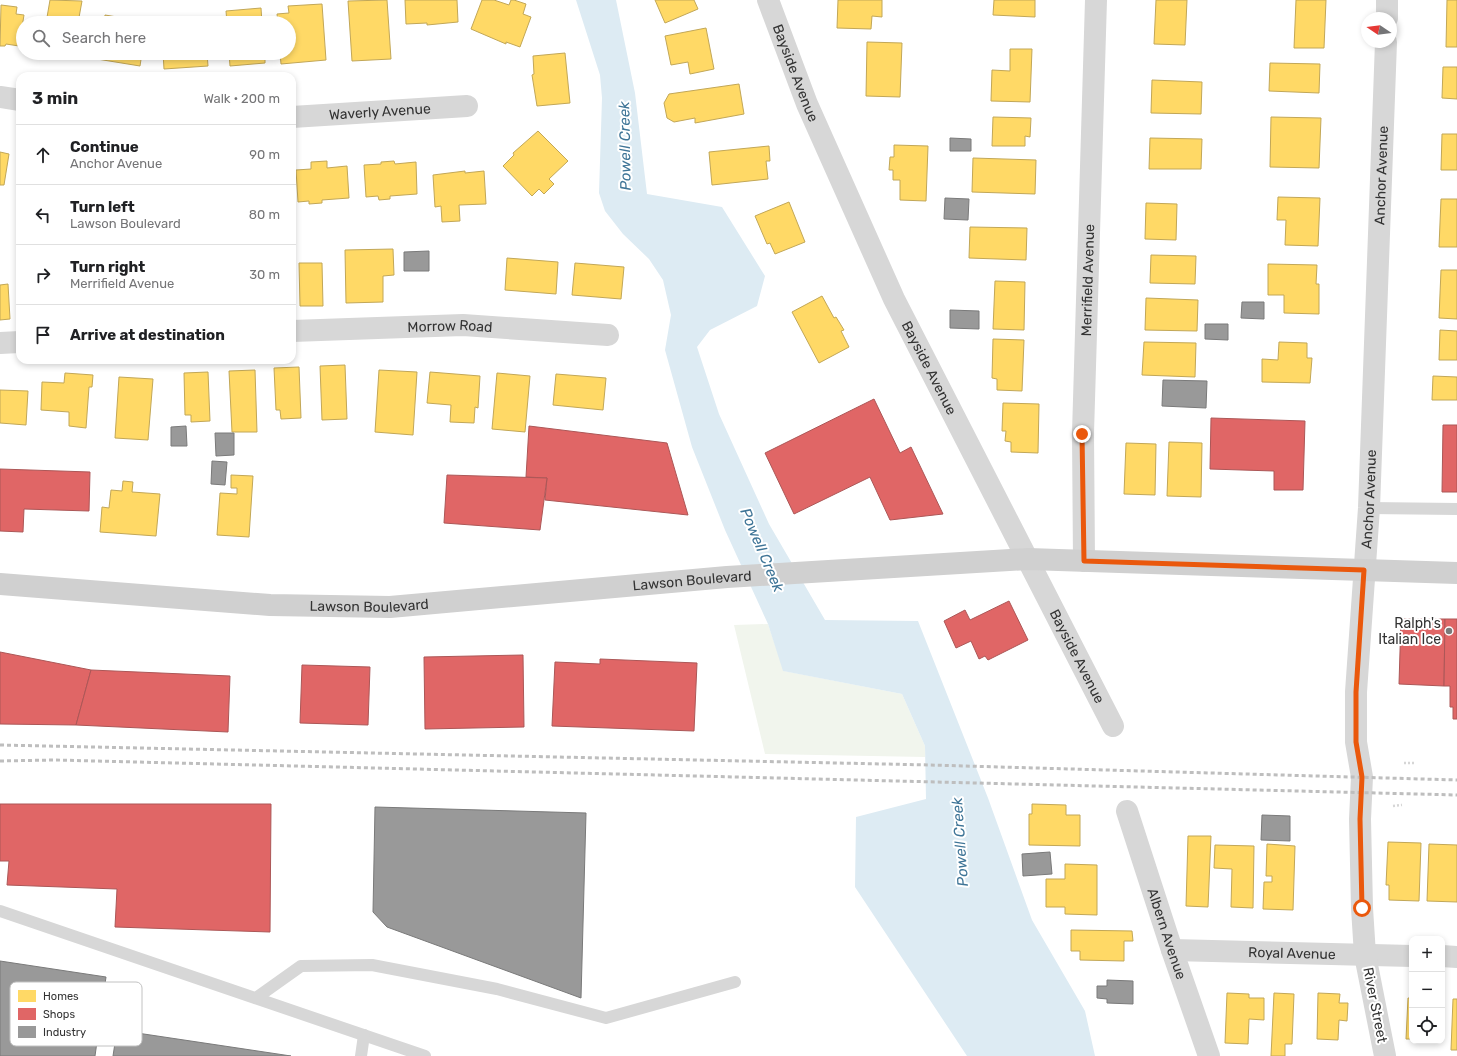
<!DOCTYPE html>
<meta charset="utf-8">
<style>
body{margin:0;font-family:Rubik,sans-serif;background:#f2f2f2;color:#202124}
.controls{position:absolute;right:12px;bottom:12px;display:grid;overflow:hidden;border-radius:8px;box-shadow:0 2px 6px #0003}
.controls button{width:36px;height:36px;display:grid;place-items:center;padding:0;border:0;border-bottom:1px solid #e0e0e0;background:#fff;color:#202124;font:20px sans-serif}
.compass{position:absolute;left:1361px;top:12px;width:36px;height:36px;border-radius:50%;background:#fff;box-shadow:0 2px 6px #0003;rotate:283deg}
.stop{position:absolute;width:12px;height:12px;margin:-9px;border:3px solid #ea580c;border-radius:50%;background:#fff}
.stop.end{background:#ea580c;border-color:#fff;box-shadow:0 1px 4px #0008}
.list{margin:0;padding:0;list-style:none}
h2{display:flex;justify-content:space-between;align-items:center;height:52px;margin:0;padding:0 16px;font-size:17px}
h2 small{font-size:13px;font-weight:400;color:#757577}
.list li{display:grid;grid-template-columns:26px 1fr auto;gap:12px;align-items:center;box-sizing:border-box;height:60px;padding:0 16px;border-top:1px solid #e0e0e0}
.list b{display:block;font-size:15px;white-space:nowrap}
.list p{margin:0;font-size:13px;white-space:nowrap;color:#757577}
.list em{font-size:13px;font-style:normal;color:#757577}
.icon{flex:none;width:22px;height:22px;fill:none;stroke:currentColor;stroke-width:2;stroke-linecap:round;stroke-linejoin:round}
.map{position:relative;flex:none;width:1457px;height:1056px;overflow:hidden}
.search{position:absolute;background:#fff;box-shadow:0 2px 6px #0003;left:16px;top:16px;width:280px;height:44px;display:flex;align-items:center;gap:10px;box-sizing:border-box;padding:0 14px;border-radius:22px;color:#757577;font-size:15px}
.panel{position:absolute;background:#fff;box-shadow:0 2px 6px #0003;left:16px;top:72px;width:280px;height:292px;border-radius:12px}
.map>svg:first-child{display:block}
.green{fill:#f1f5ed}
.water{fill:#ddebf3}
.homes{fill:#ffd966;stroke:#c2a757}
.shops{fill:#e06666;stroke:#ac5757}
.industry{fill:#999;stroke:#7a7a7a}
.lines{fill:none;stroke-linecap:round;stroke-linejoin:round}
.path{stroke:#d6d6d6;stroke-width:2.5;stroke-dasharray:2 2;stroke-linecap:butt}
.service{stroke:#d7d7d7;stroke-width:12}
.minor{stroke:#d7d7d7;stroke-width:22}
.secondary{stroke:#d0d0d0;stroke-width:22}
.rail{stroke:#bebebe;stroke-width:3;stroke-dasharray:4 3;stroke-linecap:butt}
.route{stroke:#ea580c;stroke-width:5}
.poi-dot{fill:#7a7a7a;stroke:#fff;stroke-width:1.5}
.labels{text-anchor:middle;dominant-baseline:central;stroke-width:4;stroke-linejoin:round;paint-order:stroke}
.street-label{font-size:14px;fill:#333;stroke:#fff}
.poi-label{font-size:14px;fill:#333;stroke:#fff;text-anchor:end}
.water-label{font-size:15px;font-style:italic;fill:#3f7597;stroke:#fff}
.key{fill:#fff;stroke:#c2c2c2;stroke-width:1}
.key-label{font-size:11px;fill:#333}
</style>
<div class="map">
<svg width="1457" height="1056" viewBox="0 0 1457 1056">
<rect width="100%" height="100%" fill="#fff"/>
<path class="green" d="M768,624l16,47 118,23 23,52v11l-160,-3 -31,-129z"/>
<path class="water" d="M576,0h40l19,93 12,101 75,13 43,69 -8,30 -47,24 -13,17 22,67 50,110 56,96 93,1 70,177 44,122 53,91 10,45h-128l-112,-169 1,-70 70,-18 -1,-53 -23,-52 -119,-23 -15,-47 -43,-94 -33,-83 -27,-97 6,-35 -8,-35 -14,-21 -26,-25 -18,-23 -6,-18 3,-95 -2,-23z"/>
<g class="homes">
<path d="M50,0l32,1 -4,22h-32z"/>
<path d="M387,0l4,59 -39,2 -4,-60z"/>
<path d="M405,0h52l1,22 -31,3v-2l-21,1z"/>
<path d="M482,0h12l15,5 2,-5h3l12,4 -3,10 8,3 -11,30 -14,-5v2l-35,-15z"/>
<path d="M655,0h39l4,9 -33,14z"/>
<path d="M838,0h44v17l-10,-1 -1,13 -34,-1z"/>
<path d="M994,0h41v17l-42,-2z"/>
<path d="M1156,0h31l-2,45 -31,-1z"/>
<path d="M1296,0h30l-2,48h-30z"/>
<path d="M1447,0h10v47h-11z"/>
<path d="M322,4l4,56 -45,4 -1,-11h9v-30h-11l-1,-9 12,-1 -1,-7z"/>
<path d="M1,5l16,2 -1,7 8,1 -5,31 -13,-2 -1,2h-5z"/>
<path d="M261,8l1,15h-35l-1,-12z"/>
<path d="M105,15l42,7v1h-43z"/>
<path d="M706,28l8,41 -24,5 -2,-12 -17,3 -6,-29z"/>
<path d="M867,42l35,1 -2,54 -34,-1z"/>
<path d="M1010,49h22l-2,53 -39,-1 1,-31 18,1z"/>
<path d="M98,53h44l-2,13 -43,-7z"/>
<path d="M163,53h44l1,13 -44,3z"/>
<path d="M229,53h36v10l-35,3z"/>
<path d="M565,53l5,50 -33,3 -5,-31 2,-1 -1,-18z"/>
<path d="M1270,63l50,1 -1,29 -50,-2z"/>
<path d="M1443,67h14v32l-15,-1z"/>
<path d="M1152,80l50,2 -1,32 -50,-1z"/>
<path d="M739,84l5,30 -49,9v-5l-21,4 -7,-4 -3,-15 5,-9z"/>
<path d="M993,117l38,1 -1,19 -5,-1v10h-33z"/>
<path d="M1271,117l50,1 -2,50 -49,-1z"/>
<path d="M538,131l30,30 -19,18 5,5 -10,10 -5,-5 -7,7 -29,-30 11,-11 -1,-2z"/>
<path d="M1442,134h15v36h-16z"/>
<path d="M1150,138l52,1 -1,30h-52z"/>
<path d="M894,145l34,1 -2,55 -26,-1v-20h-7v-10h-4l1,-13h4z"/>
<path d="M769,146l1,15h-4l2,18 -56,6 -3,-33z"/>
<path d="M0,152l9,2 -5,31h-4z"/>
<path d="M973,158l63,2 -1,34 -63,-2z"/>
<path d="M327,161v7l20,-2 2,32 -27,2v3l-13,1v-3l-11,1 -2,-32 15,-1v-7z"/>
<path d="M394,161l1,3 21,-2 1,32 -27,2v3l-11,1 -1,-4 -12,1 -2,-32 17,-1v-2z"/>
<path d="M465,171v2l19,-2 2,33 -27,1 1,16 -18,1 -1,-16 -6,1 -2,-32z"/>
<path d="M1278,197l42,1 -2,48 -33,-1 1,-25h-9z"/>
<path d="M1441,199h16v48h-18z"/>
<path d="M789,202l16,40 -30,12 -5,-11 -3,1 -12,-28z"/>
<path d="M1146,203l31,1 -1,36 -31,-1z"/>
<path d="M970,227l57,1 -1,32 -57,-2z"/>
<path d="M393,249l1,26 -11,1v26l-37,1 -1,-53z"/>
<path d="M1151,255l45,1 -1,28 -45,-1z"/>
<path d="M507,258l51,4 -2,32 -51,-4z"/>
<path d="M299,263h23l1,43h-23z"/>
<path d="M575,263l49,4 -3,32 -49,-4z"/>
<path d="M1268,264l49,1 -1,19h3v30l-35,-1v-18h-16z"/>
<path d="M1441,270h16v49l-18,-1z"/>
<path d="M995,281l30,1 -1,48 -31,-1z"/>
<path d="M8,284l2,35 -10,1v-35z"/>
<path d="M822,296l12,22 2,-1 8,13 -3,1 8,16 -30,16 -27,-51z"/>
<path d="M1146,298l52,2 -1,31 -52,-1z"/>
<path d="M1440,330l17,1v29h-18z"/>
<path d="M993,339l31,1 -2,51 -25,-1v-11l-5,-1z"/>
<path d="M1144,342l52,1 -1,34 -53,-2z"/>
<path d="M1279,342l28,1v15h5l-2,25 -48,-1v-23l16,1z"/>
<path d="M345,365l2,54 -25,1 -2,-54z"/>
<path d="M299,367l2,51 -20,1 -1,-9h-4l-2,-42z"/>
<path d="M255,370l2,62h-25l-3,-61z"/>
<path d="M379,370l38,2 -4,63 -38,-3z"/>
<path d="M208,372l2,49 -19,1v-7h-6l-1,-42z"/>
<path d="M430,372l50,4 -2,32 -3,-1 -1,16 -24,-1 1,-17 -24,-2z"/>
<path d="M65,373l28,2 -1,12h-3l-3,41 -17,-2v-14l-28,-2 1,-28 22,1z"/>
<path d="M497,373l33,3 -5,56 -33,-3z"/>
<path d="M556,374l50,4 -3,32 -50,-5z"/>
<path d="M1433,376l24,1v23h-25z"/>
<path d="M119,377l34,2 -5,61 -33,-2z"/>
<path d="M0,390l28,1 -2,34 -26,-2z"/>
<path d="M1003,403l36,1 -1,49 -27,-1v-10l-6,-1 1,-10h-4z"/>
<path d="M1169,442l33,1 -1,54 -34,-1z"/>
<path d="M1126,443l30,1 -1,51 -31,-1z"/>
<path d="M231,475l22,1 -4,61 -32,-2 3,-42 17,1v-6h-6z"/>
<path d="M123,481l10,1 -1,10 28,2 -4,42 -56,-4 2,-25 7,1 2,-18 11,1z"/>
<path d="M1032,804l34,1v10h14v31l-51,-1v-31h3z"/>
<path d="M1188,836h23l-3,71 -22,-1z"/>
<path d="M1388,842l33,1 -2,58 -30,-1v-15h-3z"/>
<path d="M1267,844l28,2 -2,64 -30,-1 1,-27h8v-6h-6z"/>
<path d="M1429,844l28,1v57l-30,-1z"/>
<path d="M1215,845l39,1 -1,62 -22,-1 1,-38 -18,-1z"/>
<path d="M1065,864l32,1v50l-32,-1v-7h-19v-28h19z"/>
<path d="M1071,930l61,1 1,10h-9v20l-44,-1v-9h-9z"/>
<path d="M1227,993l22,1v4h15v22l-15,-1 -1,25 -23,-1z"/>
<path d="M1274,993l20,1 -2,50h-7v12h-14z"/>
<path d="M1318,993l22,1 -1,9h9l-1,18 -8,-1 -1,20 -21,-1z"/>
<path d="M1408,998h4v41h-6z"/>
<path d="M1453,999h4v51h-6z"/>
</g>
<g class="shops">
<path d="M874,399l26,54 11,-6 32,67 -53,6 -20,-43 -76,37 -29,-61z"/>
<path d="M1211,418l94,3 -2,69h-29v-19l-64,-2z"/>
<path d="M1443,425h14v67h-15z"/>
<path d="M529,426l138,17 21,72 -143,-15 2,-22 -21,-1z"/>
<path d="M0,469l90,3 -1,39 -65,-2 -1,23 -23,-1z"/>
<path d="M447,475l100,3 -7,52 -96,-7z"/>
<path d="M1009,601l19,39 -40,20 -3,-4 -6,3 -8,-18 -15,7 -12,-27 21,-11 5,10z"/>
<path d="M1401,619h44l-1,67 -45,-2z"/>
<path d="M1445,619h12v100h-4v-12h-3v-21h-6z"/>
<path d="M0,652l91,18 -15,55 -76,-1z"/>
<path d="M523,655l1,72 -99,2 -1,-72z"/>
<path d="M600,659l97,4 -3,68 -142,-5 3,-64 45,2z"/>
<path d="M302,665l68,2 -2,58 -68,-2z"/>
<path d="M91,670l139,6 -2,56 -152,-7z"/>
<path d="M0,804h271l-1,128 -155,-5 2,-38 -110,-4 2,-24h-9z"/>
</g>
<g class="industry">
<path d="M950,138l21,1v12h-21z"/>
<path d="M945,198l24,1 -1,21 -24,-1z"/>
<path d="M429,251v20h-25v-19z"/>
<path d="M1242,302h22v17l-23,-1z"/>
<path d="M950,310l29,1v18l-29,-1z"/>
<path d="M1205,324h23v16l-23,-1z"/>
<path d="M1163,380l44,1 -1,27 -44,-2z"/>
<path d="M186,426l1,20h-16v-19z"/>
<path d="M215,433h19v22l-18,1z"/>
<path d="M212,461l15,1 -2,23 -14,-1z"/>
<path d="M375,807l211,6 -5,185 -194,-71 -14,-15z"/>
<path d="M1262,815l28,1v25l-29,-1z"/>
<path d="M1050,852l2,22 -29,2 -1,-22z"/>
<path d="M0,961l106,16 -11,79h-95z"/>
<path d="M1107,980l26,1v23l-26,-1v-4l-10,-1v-12h10z"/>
<path d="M117,1030l174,26h-178z"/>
</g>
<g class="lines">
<g class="path">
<path d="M1404,763h10"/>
<path d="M1393,806l9,-1"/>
</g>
<g class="service">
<path d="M1369,508l88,1"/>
<path d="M0,911l425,145"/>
<path d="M256,998l45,-32 71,-1 125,24 109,29 129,-36"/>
<path d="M361,1056l3,-21"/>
</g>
<g class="minor">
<path id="s1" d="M768,0l39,104 87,195 219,427"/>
<path d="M1387,18v-18"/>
<path d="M0,97l20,3"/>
<path id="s2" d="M292,117l175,-11"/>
<path id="s3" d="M292,331l171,-6 145,10"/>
<path d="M0,343l20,-1"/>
<path id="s4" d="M1084,561l-1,-128 13,-433"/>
<path id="s5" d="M1127,811l45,139 37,106"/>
<path id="s6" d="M1172,950l240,6"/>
<path d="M1442,956l15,1"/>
<path id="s7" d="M1385,1056l-20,-101 -3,-47 -2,-89 2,-42 -6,-35v-50l13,-184 17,-466"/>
</g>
<path class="secondary" id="s8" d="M0,584l270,21 120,2 337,-30 301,-18 429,14"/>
<g class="rail">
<path d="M0,745l930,20 527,15"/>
<path d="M0,761l55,-1 1402,35"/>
</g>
</g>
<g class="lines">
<path class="route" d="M1082,434l2,127 280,9 -8,122v50l6,35 -2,42 2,89"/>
</g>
<circle class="poi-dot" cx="1449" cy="631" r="4"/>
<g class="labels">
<g class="street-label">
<text stroke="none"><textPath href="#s1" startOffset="78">Bayside Avenue</textPath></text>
<text stroke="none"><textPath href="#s2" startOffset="88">Waverly Avenue</textPath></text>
<text stroke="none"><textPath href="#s7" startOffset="884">Anchor Avenue</textPath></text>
<text stroke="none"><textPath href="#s4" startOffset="281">Merrifield Avenue</textPath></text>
<text stroke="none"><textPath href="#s3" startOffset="158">Morrow Road</textPath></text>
<text stroke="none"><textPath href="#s1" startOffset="402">Bayside Avenue</textPath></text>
<text stroke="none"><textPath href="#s7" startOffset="560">Anchor Avenue</textPath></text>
<text stroke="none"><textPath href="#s8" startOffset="694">Lawson Boulevard</textPath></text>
<text stroke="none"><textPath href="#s8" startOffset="370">Lawson Boulevard</textPath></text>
<text stroke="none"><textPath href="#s1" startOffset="726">Bayside Avenue</textPath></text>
<text stroke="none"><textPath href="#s5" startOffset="129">Albern Avenue</textPath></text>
<text stroke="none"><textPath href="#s6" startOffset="120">Royal Avenue</textPath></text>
<text transform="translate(1375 1005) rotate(79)">River Street</text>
</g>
<g class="poi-label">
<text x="1441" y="623">Ralph's<tspan x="1441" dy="16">Italian Ice</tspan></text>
</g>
<g class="water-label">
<text transform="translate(625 146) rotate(-91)">Powell Creek</text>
<text transform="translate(762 550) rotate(67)">Powell Creek</text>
<text transform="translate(960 842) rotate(-94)">Powell Creek</text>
</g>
</g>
<rect x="10" y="982" width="132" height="64" rx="6" class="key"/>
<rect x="18" y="990" width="18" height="12" fill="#ffd966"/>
<rect x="18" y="1008" width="18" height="12" fill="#e06666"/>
<rect x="18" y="1026" width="18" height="12" fill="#999"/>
<g class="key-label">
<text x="43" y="1000">Homes</text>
<text x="43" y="1018">Shops</text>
<text x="43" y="1036">Industry</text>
</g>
</svg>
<div class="controls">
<button>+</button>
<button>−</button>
<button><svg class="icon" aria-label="locate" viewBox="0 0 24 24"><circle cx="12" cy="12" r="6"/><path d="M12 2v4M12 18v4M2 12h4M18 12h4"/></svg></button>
</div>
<svg class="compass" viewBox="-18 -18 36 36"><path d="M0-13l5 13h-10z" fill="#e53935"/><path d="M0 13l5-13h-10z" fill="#757577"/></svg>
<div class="stop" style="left:1362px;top:908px"></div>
<div class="stop end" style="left:1082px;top:434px"></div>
<div class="search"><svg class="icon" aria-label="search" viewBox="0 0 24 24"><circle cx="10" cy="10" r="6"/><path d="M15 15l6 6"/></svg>Search here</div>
<section class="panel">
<h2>3 min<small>Walk · 200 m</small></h2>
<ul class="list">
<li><svg class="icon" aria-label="ahead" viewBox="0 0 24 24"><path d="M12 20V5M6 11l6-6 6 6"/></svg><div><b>Continue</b><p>Anchor Avenue</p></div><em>90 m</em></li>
<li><svg class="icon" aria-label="left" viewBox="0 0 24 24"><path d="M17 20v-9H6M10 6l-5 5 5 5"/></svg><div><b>Turn left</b><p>Lawson Boulevard</p></div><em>80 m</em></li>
<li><svg class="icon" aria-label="right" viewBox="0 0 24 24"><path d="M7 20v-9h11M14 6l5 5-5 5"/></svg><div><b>Turn right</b><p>Merrifield Avenue</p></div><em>30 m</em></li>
<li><svg class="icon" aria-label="arrive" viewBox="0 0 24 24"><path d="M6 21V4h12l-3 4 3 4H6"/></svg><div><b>Arrive at destination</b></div></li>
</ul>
</section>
</div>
